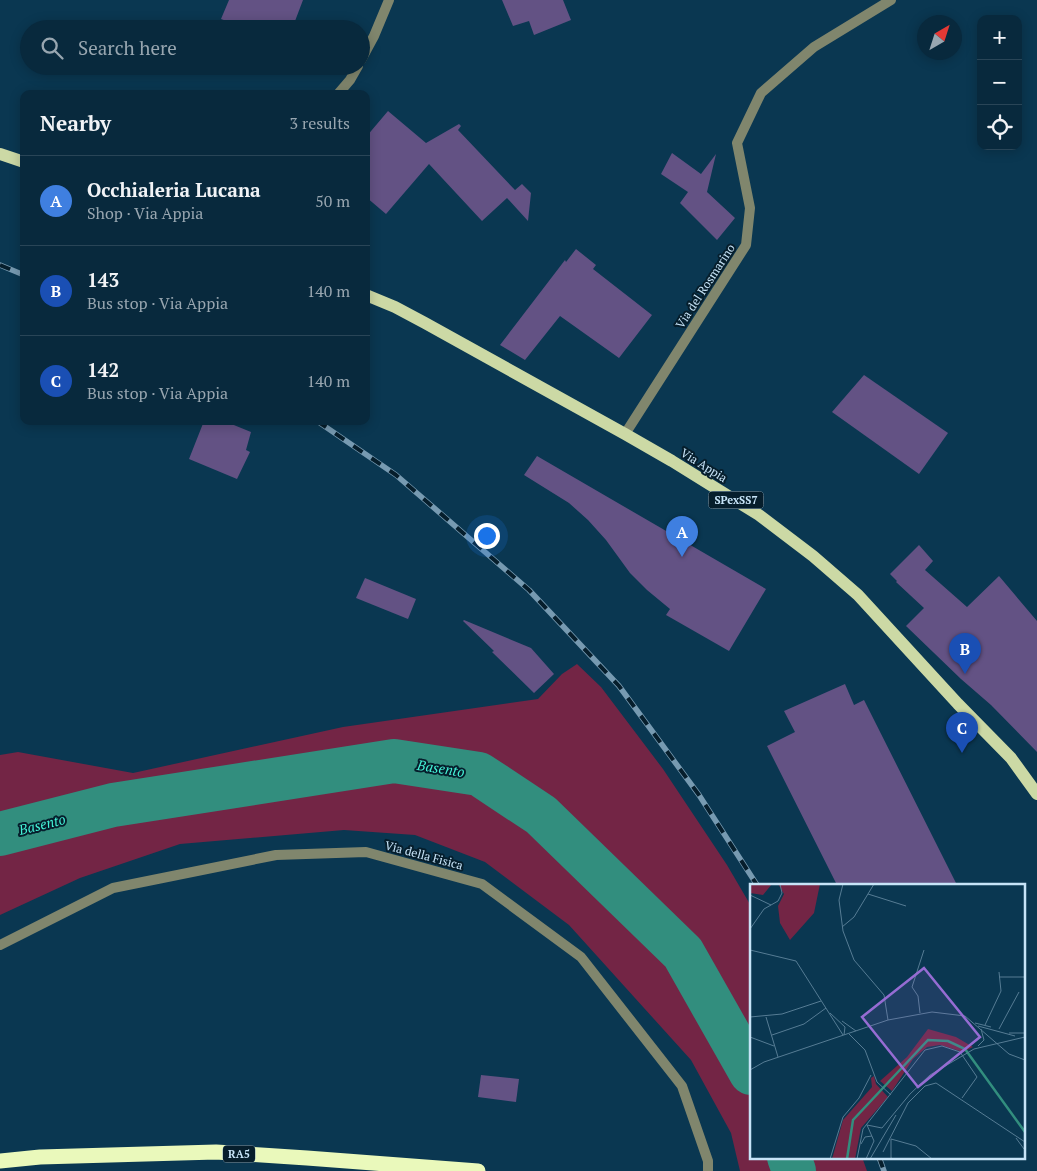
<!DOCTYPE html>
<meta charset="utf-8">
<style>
body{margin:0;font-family:"PT Serif",serif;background:#163548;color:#f1f3f6}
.controls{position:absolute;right:15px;top:15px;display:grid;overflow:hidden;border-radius:10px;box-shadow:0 2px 12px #0003}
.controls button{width:45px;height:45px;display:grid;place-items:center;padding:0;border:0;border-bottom:1px solid #294557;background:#08293d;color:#f1f3f6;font:25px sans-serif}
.compass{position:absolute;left:917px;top:15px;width:45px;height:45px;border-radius:50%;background:#08293d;box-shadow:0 2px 12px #0003;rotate:39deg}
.you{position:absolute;left:486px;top:535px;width:18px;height:18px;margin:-12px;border:4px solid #fff;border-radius:50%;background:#1a73e8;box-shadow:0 0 0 8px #1a73e833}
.badge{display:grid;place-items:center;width:32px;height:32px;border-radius:50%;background:#8bbbb9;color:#fff;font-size:16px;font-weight:700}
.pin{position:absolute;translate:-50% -41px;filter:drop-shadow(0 1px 2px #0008)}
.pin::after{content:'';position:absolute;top:26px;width:18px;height:15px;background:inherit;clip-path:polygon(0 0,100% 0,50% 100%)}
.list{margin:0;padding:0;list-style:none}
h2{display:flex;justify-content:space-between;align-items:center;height:65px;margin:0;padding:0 20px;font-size:21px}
h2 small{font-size:16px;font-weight:400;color:#98a6b0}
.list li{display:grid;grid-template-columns:32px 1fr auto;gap:15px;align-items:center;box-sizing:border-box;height:90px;padding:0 20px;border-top:1px solid #294557}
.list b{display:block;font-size:19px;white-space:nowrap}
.list p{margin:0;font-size:16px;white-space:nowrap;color:#98a6b0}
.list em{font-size:16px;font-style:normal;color:#98a6b0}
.icon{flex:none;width:28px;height:28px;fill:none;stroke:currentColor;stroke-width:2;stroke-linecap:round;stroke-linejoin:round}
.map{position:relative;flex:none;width:1037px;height:1171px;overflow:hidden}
.search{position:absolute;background:#08293d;box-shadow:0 2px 12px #0003;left:20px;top:20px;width:350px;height:55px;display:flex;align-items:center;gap:12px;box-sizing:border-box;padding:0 18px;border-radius:28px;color:#98a6b0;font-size:19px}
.panel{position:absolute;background:#08293d;box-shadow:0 2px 12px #0003;left:20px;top:90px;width:350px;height:335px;border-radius:10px}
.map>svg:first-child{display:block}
.green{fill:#732545}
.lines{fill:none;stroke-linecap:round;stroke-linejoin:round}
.river{stroke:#328e7e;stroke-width:44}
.building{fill:#635284}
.minor{stroke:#80866d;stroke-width:10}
.tertiary{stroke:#80866d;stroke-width:10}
.primary{stroke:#ccd9a5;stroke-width:12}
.motorway{stroke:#eaf9bb;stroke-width:15}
.rail-casing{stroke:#779ab1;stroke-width:5.5}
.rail{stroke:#061e2c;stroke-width:4;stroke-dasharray:11;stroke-linecap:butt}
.labels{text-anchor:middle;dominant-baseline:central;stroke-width:4;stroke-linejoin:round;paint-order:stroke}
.shield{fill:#061e2c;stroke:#8da9bb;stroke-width:1}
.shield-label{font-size:11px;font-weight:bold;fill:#c7e4f8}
.street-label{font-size:12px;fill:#c7e4f8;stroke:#061e2c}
.water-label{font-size:14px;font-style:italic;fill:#44f2d6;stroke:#061e2c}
.inset-river{fill:none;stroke:#328e7e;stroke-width:2.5}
.inset-road{fill:none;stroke:#567c94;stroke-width:1}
.view{fill:#966cd3;fill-opacity:0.15;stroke:#966cd3;stroke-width:2.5}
.inset-edge{fill:none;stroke:#c7e4f8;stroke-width:2.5}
</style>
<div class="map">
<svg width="1037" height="1171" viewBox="0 0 1037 1171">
<rect width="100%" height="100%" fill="#0a3751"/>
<path class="green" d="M577,664l24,23 62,82 64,96 24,41v251h111l5,14h-127l-9,-38 -40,-73 -122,-135 -84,-63 -70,-27 -71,-5 -164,14 -100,34 -80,37v-160l18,-3 115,21 210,-46 195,-28 24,-25z"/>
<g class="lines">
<g class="river">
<path d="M0,834l113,-29 281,-44 85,13 62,41 142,138 68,120"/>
<path d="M789,1157l5,14"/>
</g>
</g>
<g class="building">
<path d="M229,0h74l-11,29h-66l3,-7 -8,-3z"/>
<path d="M502,0h61l8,20 -37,15 -5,-14 -16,5z"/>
<path d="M388,111l38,32 33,-19 2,2 -3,4 57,60 7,-6 9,9 -3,28 -21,-23 -25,23 -53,-57 -43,50 -20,-17v-60z"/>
<path d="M672,153l29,21 15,-20 -9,38 28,26 -18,22 -37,-37 8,-11 -27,-18z"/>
<path d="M576,249l20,16 -3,4 59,46 -33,43 -59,-42 -35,44 -25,-15 65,-85 1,2z"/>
<path d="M864,375l84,58 -29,41 -87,-62z"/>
<path d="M204,421h20l27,11 -5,18 4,2 -13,27 -48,-20z"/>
<path d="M537,456l229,133 -37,62 -63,-36 4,-6 -23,-19 -17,-17 -24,-33 -18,-20 -19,-17 -45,-28z"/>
<path d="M919,545l14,16 -8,9 42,37 32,-31 38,45v131l-46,-47 -30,-26 -55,-53 18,-18 -28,-26 1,-1 -7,-7z"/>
<path d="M365,578l51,21 -8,20 -52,-21z"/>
<path d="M464,620l67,28 23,26 -20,19 -42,-41 2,-1 -31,-30z"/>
<path d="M845,684l9,21 10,-5 93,185h-120l-70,-139 28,-14 -11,-21z"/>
<path d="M481,1075l38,4 -3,23 -38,-5z"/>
</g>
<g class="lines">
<g class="minor">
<path d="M361,60l13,-24 15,-36"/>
<path d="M338,94l12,-14 8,-14"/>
<path d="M625,434l121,-189 4,-37 -13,-65 24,-50 53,-46 77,-47"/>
</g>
<path class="tertiary" d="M0,945l113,-57 163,-33 90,-3 116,32 99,73 101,129 26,75v10"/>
<g class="primary">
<path d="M0,154l24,8"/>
<path d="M366,295l29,12 30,16 200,111 47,27 87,54 54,41 45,39 100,109 53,54 26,36"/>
</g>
<path class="motorway" d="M0,1161l40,-4 176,-5 91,6 171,13"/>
<defs>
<g id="rail">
<path d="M0,265l24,10"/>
<path d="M317,421l79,54 133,115 90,96 80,109 58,90"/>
<path d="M879,1157l5,14"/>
</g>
</defs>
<use href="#rail" class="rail-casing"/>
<use href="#rail" class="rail"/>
</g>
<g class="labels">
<g class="shield">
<rect x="708.5" y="491.5" width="55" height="17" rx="4"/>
<rect x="223" y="1145.5" width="32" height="17" rx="4"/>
</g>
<g class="shield-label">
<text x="736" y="500">SPexSS7</text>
<text x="239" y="1154">RA5</text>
</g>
<g class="street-label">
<text transform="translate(705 286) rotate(-57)">Via del Rosmarino</text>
<text transform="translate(704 465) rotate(32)">Via Appia</text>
<text transform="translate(424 855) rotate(15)">Via della Fisica</text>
</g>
<g class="water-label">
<text transform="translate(441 768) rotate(9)">Basento</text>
<text transform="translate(42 824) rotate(-14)">Basento</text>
</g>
</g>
<g transform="translate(750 884)">
<rect width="275" height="275" fill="#0a3751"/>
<path d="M0,0h22l-9,11 -13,-2zM28,0h42l-6,29 -24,27 -10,-17 -2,-17 6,-12zM178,145l28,8 17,10 -10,5 -23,-7 -13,2 -14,12 -21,32 -12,-10 27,-24zM124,192l2,8 12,13 -27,31 -6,31h-23l11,-39 29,-33 -1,-9z" fill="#732545"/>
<path class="inset-river" d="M97,275l6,-39 75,-80 20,1 17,8 60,83"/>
<path class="inset-road" d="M93,0l-4,16 4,31 11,29 30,35 4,25M118,10l38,12M0,11l21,10M92,43l12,-10 20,-33M0,45l14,-20 14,-8 4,-8 -2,-9M0,66l46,11 47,74M249,93h26M80,129l15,14 -1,8M170,129l-2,-17 -6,-9 12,-37M0,133l32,-3 39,-13M16,133l12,40M92,137l14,10M225,139l16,4M235,141l16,-34 -2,-19M228,142l37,10M249,145l20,-37M259,149h16M99,150l16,16 12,32 14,13M22,151l32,-11 22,-16M0,153l24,9M228,162l6,-6 -3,-11M0,186l14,-8 124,-42 44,-8 33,4 44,38 16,6M266,254l8,11 1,-4M141,255l25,7 16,13M141,255v19l3,1M111,260l4,-7 7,-1M133,268l25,-49 17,-17 11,-3 89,59M80,275l13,-42 16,-19 12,-23M107,275l6,-30 62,-79 17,-4 18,6 17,25 -15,21M116,275l8,-18 -7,-16 15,3 28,-34 20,-19 44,-26 51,-12M120,275l26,-44"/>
<path class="view" d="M174,84l56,69 -62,50 -56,-70z"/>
<rect width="275" height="275" class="inset-edge"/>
</g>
</svg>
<div class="controls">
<button>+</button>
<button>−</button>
<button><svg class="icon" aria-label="locate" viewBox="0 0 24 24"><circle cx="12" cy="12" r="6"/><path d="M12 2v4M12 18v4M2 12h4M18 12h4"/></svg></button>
</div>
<svg class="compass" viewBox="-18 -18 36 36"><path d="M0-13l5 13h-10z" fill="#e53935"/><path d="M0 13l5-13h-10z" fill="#98a6b0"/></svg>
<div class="you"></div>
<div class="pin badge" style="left:682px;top:557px;background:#3f7fe0">A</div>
<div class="pin badge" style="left:965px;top:674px;background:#1a4fb4">B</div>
<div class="pin badge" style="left:962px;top:753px;background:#1a4fb4">C</div>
<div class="search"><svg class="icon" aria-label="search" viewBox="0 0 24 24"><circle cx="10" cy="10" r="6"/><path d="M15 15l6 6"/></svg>Search here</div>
<section class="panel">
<h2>Nearby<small>3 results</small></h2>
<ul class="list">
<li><span class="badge" style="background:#3f7fe0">A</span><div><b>Occhialeria Lucana</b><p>Shop · Via Appia</p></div><em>50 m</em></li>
<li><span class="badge" style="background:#1a4fb4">B</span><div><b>143</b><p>Bus stop · Via Appia</p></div><em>140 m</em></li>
<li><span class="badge" style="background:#1a4fb4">C</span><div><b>142</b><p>Bus stop · Via Appia</p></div><em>140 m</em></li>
</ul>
</section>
</div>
